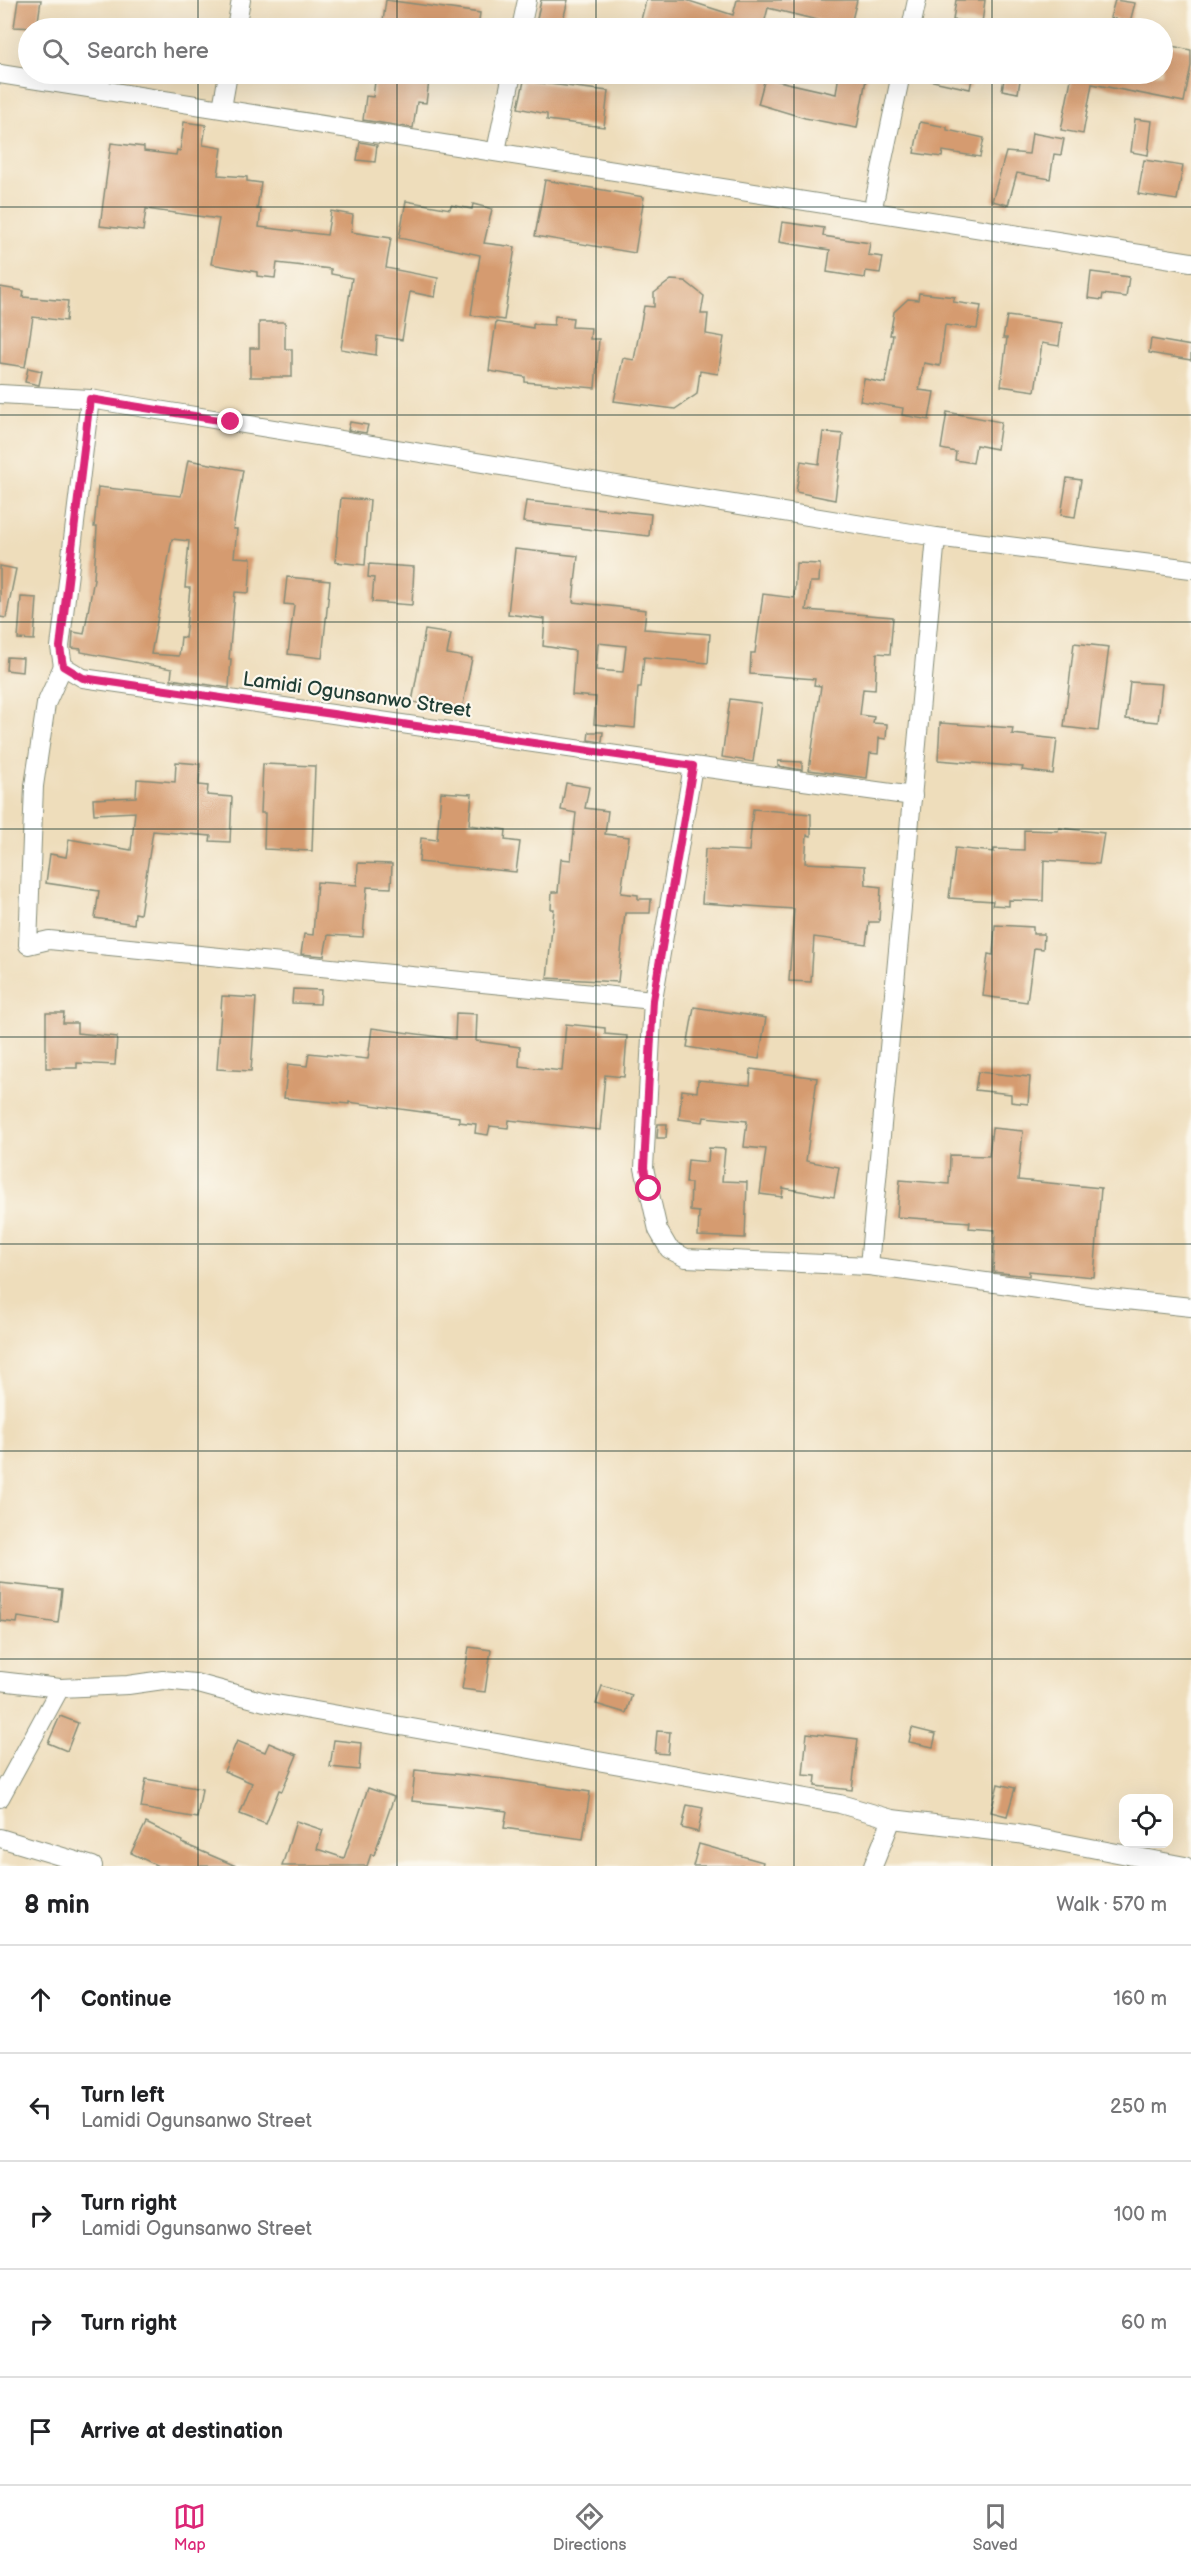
<!DOCTYPE html>
<meta charset="utf-8">
<style>
body{margin:0;font-family:"Balsamiq Sans",sans-serif;background:#f2f2f2;color:#202124}
.controls{position:absolute;right:18px;bottom:18px;display:grid;overflow:hidden;border-radius:12px;box-shadow:0 6px 24px #0002}
.controls button{width:54px;height:54px;display:grid;place-items:center;padding:0;border:0;border-bottom:2px solid #e0e0e0;background:#fff;color:#202124;font:30px sans-serif}
.stop{position:absolute;width:18px;height:18px;margin:-14px;border:4px solid #db2777;border-radius:50%;background:#fff}
.stop.end{background:#db2777;border-color:#fff;box-shadow:0 2px 6px #0008}
.list{margin:0;padding:0;list-style:none}
h2{display:flex;justify-content:space-between;align-items:center;height:78px;margin:0;padding:0 24px;font-size:26px}
h2 small{font-size:20px;font-weight:400;color:#757577}
.list li{display:grid;grid-template-columns:39px 1fr auto;gap:18px;align-items:center;box-sizing:border-box;height:108px;padding:0 24px;border-top:2px solid #e0e0e0}
.list b{display:block;font-size:22px;white-space:nowrap}
.list p{margin:0;font-size:20px;white-space:nowrap;color:#757577}
.list em{font-size:20px;font-style:normal;color:#757577}
.icon{flex:none;width:33px;height:33px;fill:none;stroke:currentColor;stroke-width:2;stroke-linecap:round;stroke-linejoin:round}
.map{position:relative;flex:none;width:1191px;height:1866px;overflow:hidden}
.search{position:absolute;background:#fff;box-shadow:0 6px 24px #0002;left:18px;right:18px;top:18px;height:66px;display:flex;align-items:center;gap:15px;box-sizing:border-box;padding:0 21px;border-radius:33px;color:#757577;font-size:22px}
.sheet{height:618px;background:#fff}
nav{display:flex;justify-content:space-around;align-items:center;box-sizing:border-box;height:84px;border-top:2px solid #e0e0e0;background:#fff;font-size:16px;color:#757577}
nav a{display:grid;justify-items:center;gap:3px}
nav .on{color:#db2777}
.map>svg:first-child{display:block}
.building{fill:#d59b6f;fill-rule:evenodd}
.lines{fill:none;stroke-linecap:round;stroke-linejoin:round}
.minor-casing{stroke:#868d78;stroke-width:20}
.minor{stroke:#fff;stroke-width:18}
.route{stroke:#db2777;stroke-width:8}
.grid{fill:none;stroke:#1f3d34;stroke-width:1.5;stroke-opacity:0.55}
.labels{text-anchor:middle;dominant-baseline:central;stroke-width:4.5;stroke-linejoin:round;paint-order:stroke}
.street-label{font-size:20px;fill:#1f3d34;stroke:#fbf7ec}
</style>
<div class="map">
<svg width="1191" height="1866" viewBox="0 0 1191 1866">
<rect width="100%" height="100%" fill="#fbf7ec"/>
<filter id="ink" filterUnits="userSpaceOnUse"><feTurbulence type="fractalNoise" baseFrequency=".0167" numOctaves="2"/><feDisplacementMap in="SourceGraphic" scale="12" xChannelSelector="R" yChannelSelector="G"/><feConvolveMatrix kernelMatrix="1 2 1 2 8 2 1 2 1" color-interpolation-filters="sRGB"/></filter>
<filter id="wash" filterUnits="userSpaceOnUse"><feTurbulence type="fractalNoise" baseFrequency=".008" numOctaves="4" result="noise"/><feDisplacementMap in="SourceGraphic" scale="24" xChannelSelector="R" yChannelSelector="G"/><feGaussianBlur stdDeviation="1.35" result="paint"/><feColorMatrix in="noise" values="0 0 0 0 0 0 0 0 0 0 0 0 0 0 0 0 0 1.4 0 .05"/><feComposite in="paint" operator="in"/></filter>
<g filter="url(#wash)">
<rect width="100%" height="100%" fill="#edb"/>
<g id="blocks">
<g class="building">
<path d="M18,0h23l-4,28 -23,-1z"/>
<path d="M386,0l94,13 -2,15h-96z"/>
<path d="M541,0h27l-7,28h-26z"/>
<path d="M646,0h40l47,15 4,-15h120l-7,28 -82,-20 -4,16 3,1v3h-128z"/>
<path d="M956,0h29l-3,23 -29,-3z"/>
<path d="M1115,0l20,3 -5,19 -20,-4z"/>
<path d="M1162,44l29,6v16l-7,36 -92,-18 -9,50 -22,-4 11,-56h90z"/>
<path d="M376,74h54l-4,29 -9,-1 -4,26 -50,-8 3,-24 7,1z"/>
<path d="M839,74h28l-10,54 -52,-10 -47,-14 7,-26 71,16z"/>
<path d="M928,74h45l-3,15 -42,-9z"/>
<path d="M1005,74h16l-3,19 -16,-3z"/>
<path d="M524,81l84,10 -4,36 -57,-7v-6l-29,-6z"/>
<path d="M1135,119l17,2 -4,34 -17,-3z"/>
<path d="M184,122l22,3 -3,20 19,3 -4,27 29,2v4l14,2 -4,26h4l-2,18 68,8 4,-24 22,4 -2,17 40,6 -5,30 52,10 -3,19 -25,-5 -8,48 -25,-4 -1,19 -35,-6 11,-71 -21,-4v-5l-54,-6 -2,15 -18,-2v-4l-46,-8 8,-45 -73,-10 -3,22 -43,-5 11,-83 33,4v4l32,4 1,-5 3,1z"/>
<path d="M920,122l27,5v3l37,8 -4,19 -37,-6 -1,6 -28,-4z"/>
<path d="M1032,133l32,6 -3,16 -7,-1 -4,25 -33,-6 -9,32 -16,-4 14,-49 23,2z"/>
<path d="M360,142l17,3 -2,17 -18,-2z"/>
<path d="M1144,160l39,6 -6,34 -39,-6z"/>
<path d="M545,180l99,17 -9,56 -100,-17z"/>
<path d="M406,201l44,8 1,-4 21,4 1,-5 19,5 -8,34 31,4 -11,73 -33,-5 9,-60 -81,-17z"/>
<path d="M782,222l42,6 -1,8 47,7 -2,12 15,2 -3,16 -14,-2 -1,7 -38,-6 3,-22 -51,-8z"/>
<path d="M1091,272l38,5 -3,20 -23,-3 -1,6 -14,-2z"/>
<path d="M671,280l14,1 19,15 -3,18h7l-2,20 18,3 -6,37 -18,-3 -3,23 -22,15 -61,-8 9,-43 11,2 10,-54 10,1v-14z"/>
<path d="M0,287l24,4 -1,6 45,4 -2,20 -33,-4 -8,50 -25,-4z"/>
<path d="M919,293l36,4 -2,5 28,4 -4,23 -32,-4 -5,41 -16,-3 -5,27 15,2 -5,28 -27,-5 1,-7 -43,-7 4,-22 21,4 8,-48h-3l4,-23 14,-13 10,1z"/>
<path d="M555,316l18,2 -1,9 19,1 -1,11h9l-4,49 -70,-6v-5l-36,-6 7,-49 37,6v-4l21,1z"/>
<path d="M1007,316l55,7 -3,23 -17,-3 -7,48 -34,-5 6,-48h-4z"/>
<path d="M259,322h26v27h7v28h-42v-29h9z"/>
<path d="M1151,339l40,7v14l-42,-7z"/>
<path d="M28,368l14,3 -3,14 -14,-3z"/>
<path d="M947,412l54,10 -4,27 -21,-4 -3,18 -18,-3 1,-8 -15,-3z"/>
<path d="M350,422l18,3 -2,8 -18,-3z"/>
<path d="M823,432l20,2 -8,66 -39,-8 5,-31 18,3z"/>
<path d="M188,460l55,10 -10,59h4l-3,28 17,1 -2,35 -14,-1 -6,67h2l-2,29 -58,-9 1,-10 -91,-17v-3l-9,-1 1,-16 11,2 10,-55 3,-52h-3l4,-40 83,9zM172,539l17,2 -4,47h5l-5,50 -4,-1 -2,19 -28,-2z"/>
<path d="M1067,478l14,2 -6,37 -14,-2z"/>
<path d="M341,498l29,2 -5,65 -30,-3z"/>
<path d="M526,501l125,13 -2,22 -126,-14z"/>
<path d="M515,549l63,7 -5,46 73,8 -2,19 66,5 -2,29 -64,-6 -3,30h-3l-3,41 -41,-4 2,-27 -24,-2 3,-44 -32,-5 2,-27 -37,-5zM598,643l28,3 -3,26 -27,-2z"/>
<path d="M796,563l24,1 -1,18h-9l-4,28 87,7 -3,37 -13,-1 -2,37 -12,-1 -3,26 14,2 -1,6 14,1 -1,15 -7,-1 -1,16 -8,-1 -3,25 -58,-8 12,-84 -7,-1 1,-6 -65,-5 1,-21h4l8,-59 31,4z"/>
<path d="M369,564l45,3 -2,38 -40,-3 2,-24 -6,-1z"/>
<path d="M0,566l16,3 -10,49 -6,-1z"/>
<path d="M287,577l43,4 -8,77 -34,-4 6,-49 -10,-1z"/>
<path d="M21,597l16,1 -3,42 -16,-1z"/>
<path d="M425,630l26,4 -4,20 25,4 -10,52 -50,-8z"/>
<path d="M1074,643l35,4 -11,84 -34,-4z"/>
<path d="M7,657l16,1 -1,14 -16,-2z"/>
<path d="M1130,682l32,2 -4,38 -32,-3z"/>
<path d="M730,699l31,4 -8,59 -31,-5z"/>
<path d="M940,723l73,5 -1,6 45,5 -4,35 -31,-4 1,-3 -85,-7z"/>
<path d="M589,732h14l-1,10 -14,-2z"/>
<path d="M778,761l24,1v8l-24,-4z"/>
<path d="M176,762l24,2 -1,21 9,1 -1,9 25,2 -2,45 -20,-1 1,-5 -58,-5 -13,83 -5,-1 -1,11 -39,-6 4,-27 -53,-8 4,-29 16,3 3,-18 62,11 4,-38 -41,2 -1,-15 43,-2 1,-18 38,3z"/>
<path d="M263,764l52,2 -3,85 -48,-2 1,-36h-4z"/>
<path d="M566,783l23,4 -4,21 23,3 -3,23 24,3 -8,56 17,2v4h13l-1,14h-25l-7,69 -71,-4 7,-69h-3l1,-17h6l3,-33 10,1 5,-47 -15,-3z"/>
<path d="M441,792l31,2 -3,31 37,5 -1,10 15,2 -4,30 -97,-10 2,-24 16,2z"/>
<path d="M753,809l58,5v22l-4,-1 -2,28 60,3 1,19 15,2 -2,35h-10l-3,22 -52,-7 -3,45 -22,-1 5,-72 -92,-6 3,-54 44,2z"/>
<path d="M1059,828l45,5 -5,31 -55,-4 -1,41 -34,-1v6l-17,-1 1,-4 -44,-3 6,-50 39,4v-3l30,1v-20l34,1z"/>
<path d="M358,863l34,1 -1,24 -24,-1 -4,50 -35,-2 -4,21 -23,-2 3,-20 9,1 4,-53 40,3z"/>
<path d="M995,925l38,2v7h11l-1,15 -9,-1 -7,54 -44,-6 5,-42 5,1z"/>
<path d="M293,989l28,1 -1,14 -28,-1z"/>
<path d="M222,996l34,2 -5,73 -34,-2z"/>
<path d="M694,1007l72,11 -7,41 -72,-12z"/>
<path d="M46,1013h18l-1,10h14v10l40,4 -2,28 -38,-2v5h-31z"/>
<path d="M456,1013l21,1 -1,27 44,6 -1,19 43,5 4,-47 39,4v6l22,2 -3,41 -19,-2 -5,55 -91,-10 -1,8 -18,-2 -2,9 -13,-2 1,-9 -17,-2v-5l-110,-15v2l-65,-6 4,-34 19,2 2,-13 59,6 4,-31 83,11z"/>
<path d="M751,1069l66,9 -11,83 33,6 -5,30 -51,-9 -1,9 -22,-3 6,-45 -22,-2 3,-26 -43,-4 -1,5 -24,-3 3,-29 15,2 1,-12 52,5z"/>
<path d="M978,1072l52,5 -2,27 -17,-2v-8l-36,-4z"/>
<path d="M658,1124h9l-1,14h-9z"/>
<path d="M992,1128l31,3 -5,49 83,8 -7,89 -65,-6v5l-36,-4 2,-42 -26,-2 1,-6 -73,-5 3,-37 49,4 1,-29 39,1z"/>
<path d="M709,1148l16,1 -3,32 25,1 -2,56 -47,-2 1,-24 -9,-1 1,-28h-5l2,-23 20,2z"/>
<path d="M0,1583l62,7 -4,33 -40,-6 -1,6 -17,-2z"/>
<path d="M469,1647l22,3 -6,42 -23,-3z"/>
<path d="M602,1686l30,9 -6,18 -30,-9z"/>
<path d="M60,1716l18,7 -11,28 -19,-8z"/>
<path d="M912,1728l24,6 -3,13 -24,-5z"/>
<path d="M657,1731l13,1 -2,22 -13,-1z"/>
<path d="M807,1733l51,6 -6,51 -37,-4 1,-10 -13,-1z"/>
<path d="M334,1740l27,3 -2,27 -29,-3z"/>
<path d="M237,1741l28,11 4,-9 28,12 -15,36 -3,-1 -13,34 -26,-10 12,-31 -28,-12z"/>
<path d="M415,1770l88,9 87,13 -7,47 -79,-11 3,-17 -95,-10z"/>
<path d="M146,1779l56,10 -5,29 -56,-10z"/>
<path d="M998,1784l17,4 -8,28 -16,-4z"/>
<path d="M368,1788l26,9 -20,58 -3,-1 -4,12h-85l14,-45 27,9 -6,19 27,9z"/>
<path d="M687,1805l16,3 -5,24 -16,-4z"/>
<path d="M146,1823l37,18 -1,2 54,23h-78l-27,-13z"/>
<path d="M699,1844l64,18 -1,4h-69z"/>
</g>
</g>
</g>
<g filter="url(#ink)">
<use href="#blocks" fill-opacity="0" stroke="#868d78" stroke-width="1.5"/>
<g class="lines">
<defs>
<g id="minor">
<path d="M236,28l5,-28"/>
<path d="M521,28l6,-28"/>
<path d="M911,28l6,-28"/>
<path d="M0,74l1191,188"/>
<path d="M222,108l6,-34"/>
<path d="M496,151l16,-77"/>
<path d="M872,212l29,-138"/>
<path d="M0,394l90,5 846,138 255,32"/>
<path d="M90,399l-30,248 3,19 20,12 610,88 220,30"/>
<path d="M63,666l-17,38 -12,82 -6,159 21,-5 604,60"/>
<path d="M693,766l-40,234 -9,168 14,62 11,19 17,9 183,8 220,30 102,11"/>
<path d="M869,1266l67,-729"/>
<path d="M0,1681l60,7 68,-3 35,-5 32,3 70,19 575,102 52,15 126,15 167,32"/>
<path d="M0,1798l60,-110"/>
<path d="M0,1838l93,28"/>
<path d="M873,1866l19,-47"/>
</g>
</defs>
<use href="#minor" class="minor-casing"/>
<use href="#minor" class="minor"/>
</g>
</g>
<g class="lines" filter="url(#ink)">
<path class="route" d="M231,422l-141,-23 -30,248 3,19 20,12 610,88 -40,234 -9,168 5,21"/>
</g>
<path class="grid" d="M198,0v28M397,0v28M596,0v28M794,0v28M992,0v28M198,74v1792M397,74v1792M596,74v1792M794,74v1792M992,74v1792M0,207h1191M0,415h1191M0,622h1191M0,829h1191M0,1037h1191M0,1244h1191M0,1451h1191M0,1659h1191"/>
<g class="labels">
<g class="street-label">
<text transform="translate(357 695) rotate(8)">Lamidi Ogunsanwo Street</text>
</g>
</g>
</svg>
<div class="controls">
<button><svg class="icon" aria-label="locate" viewBox="0 0 24 24"><circle cx="12" cy="12" r="6"/><path d="M12 2v4M12 18v4M2 12h4M18 12h4"/></svg></button>
</div>
<div class="stop" style="left:649px;top:1189px"></div>
<div class="stop end" style="left:231px;top:422px"></div>
<div class="search"><svg class="icon" aria-label="search" viewBox="0 0 24 24"><circle cx="10" cy="10" r="6"/><path d="M15 15l6 6"/></svg>Search here</div>
</div>
<section class="sheet">
<h2>8 min<small>Walk · 570 m</small></h2>
<ul class="list">
<li><svg class="icon" aria-label="ahead" viewBox="0 0 24 24"><path d="M12 20V5M6 11l6-6 6 6"/></svg><div><b>Continue</b></div><em>160 m</em></li>
<li><svg class="icon" aria-label="left" viewBox="0 0 24 24"><path d="M17 20v-9H6M10 6l-5 5 5 5"/></svg><div><b>Turn left</b><p>Lamidi Ogunsanwo Street</p></div><em>250 m</em></li>
<li><svg class="icon" aria-label="right" viewBox="0 0 24 24"><path d="M7 20v-9h11M14 6l5 5-5 5"/></svg><div><b>Turn right</b><p>Lamidi Ogunsanwo Street</p></div><em>100 m</em></li>
<li><svg class="icon" aria-label="right" viewBox="0 0 24 24"><path d="M7 20v-9h11M14 6l5 5-5 5"/></svg><div><b>Turn right</b></div><em>60 m</em></li>
<li><svg class="icon" aria-label="arrive" viewBox="0 0 24 24"><path d="M6 21V4h12l-3 4 3 4H6"/></svg><div><b>Arrive at destination</b></div></li>
</ul>
</section>
<nav>
<a class="on"><svg class="icon" aria-label="map" viewBox="0 0 24 24"><path d="M3 6l6-2 6 2 6-2v14l-6 2-6-2-6 2zM9 4v14M15 6v14"/></svg>Map</a>
<a><svg class="icon" aria-label="directions" viewBox="0 0 24 24"><path d="M12 3l9 9-9 9-9-9zM9 14v-3h6M13 9l2 2-2 2"/></svg>Directions</a>
<a><svg class="icon" aria-label="saved" viewBox="0 0 24 24"><path d="M7 4h10v16l-5-4-5 4z"/></svg>Saved</a>
</nav>
